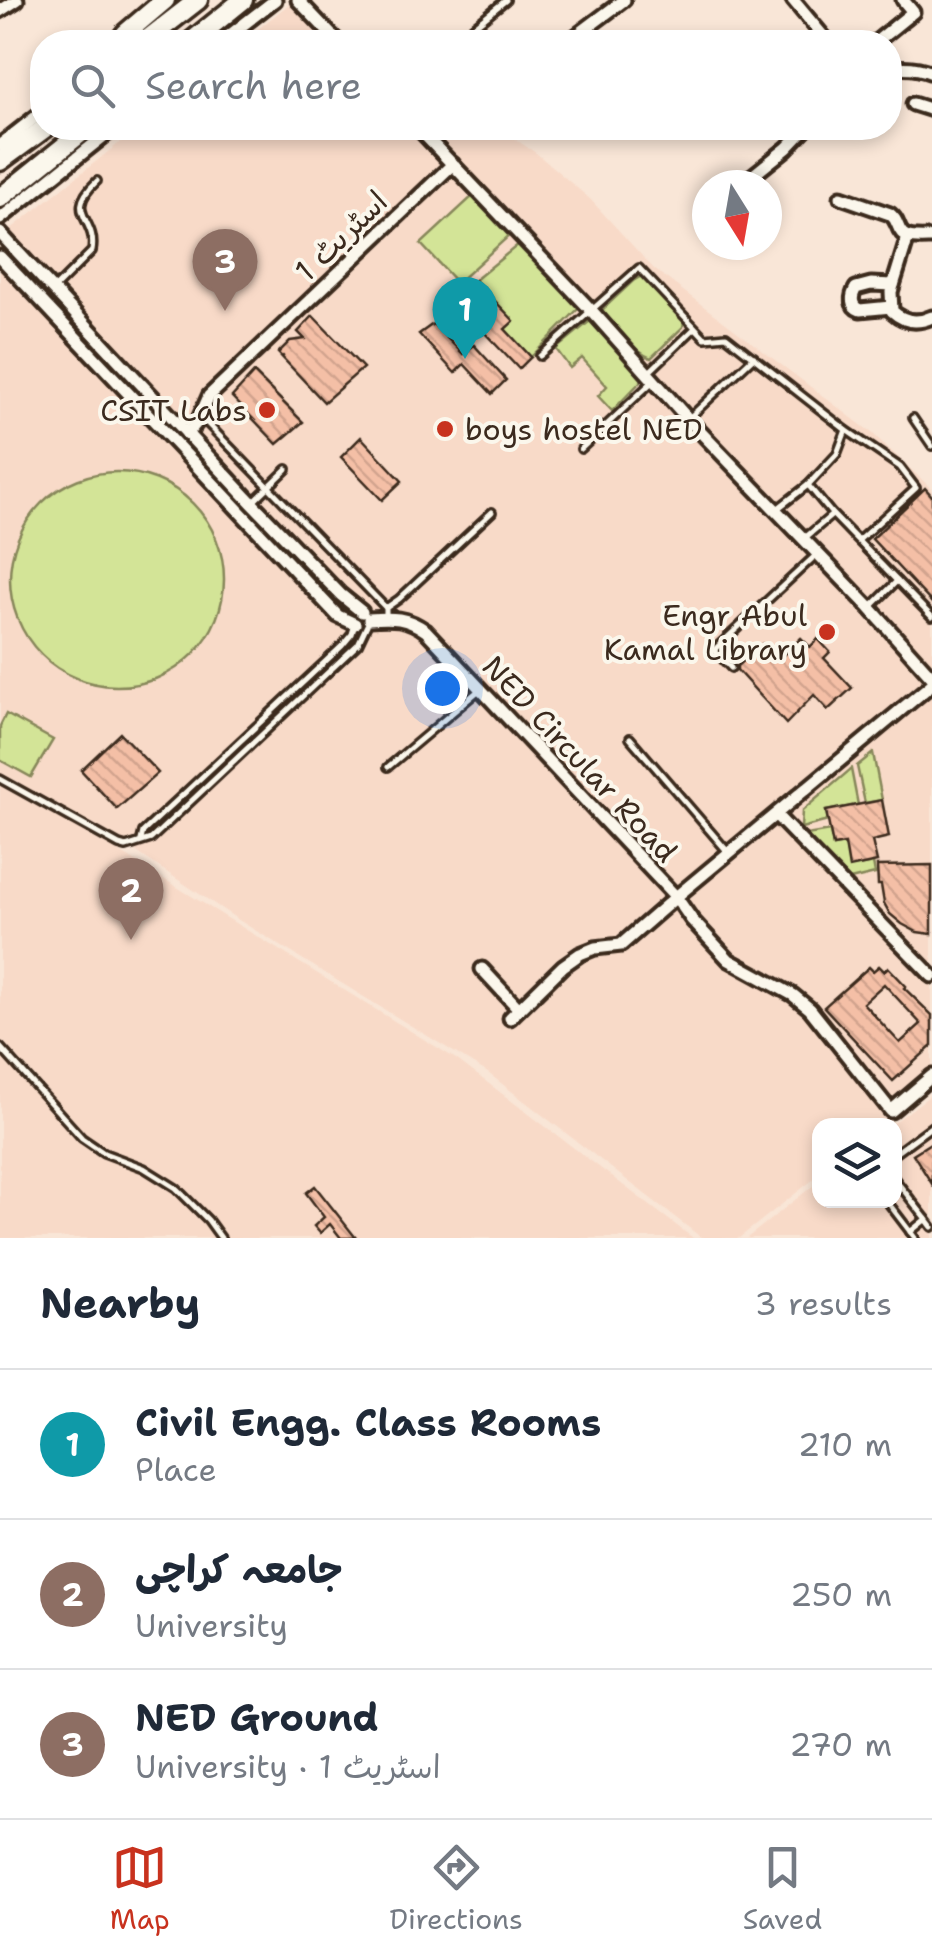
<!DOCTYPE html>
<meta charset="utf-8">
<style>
body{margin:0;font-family:"Shantell Sans","Playpen Sans Arabic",sans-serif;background:#f2f2f3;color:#1f2937}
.controls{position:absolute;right:30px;bottom:30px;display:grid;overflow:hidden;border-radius:20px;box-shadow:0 5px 15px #0003}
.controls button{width:90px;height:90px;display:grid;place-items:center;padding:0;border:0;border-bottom:2px solid #e0e1e3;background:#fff;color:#1f2937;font:50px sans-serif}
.compass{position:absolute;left:692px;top:170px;width:90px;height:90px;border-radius:50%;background:#fff;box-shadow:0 5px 15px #0003;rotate:169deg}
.you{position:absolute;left:442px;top:688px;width:35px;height:35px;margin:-25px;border:8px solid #fff;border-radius:50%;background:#1a73e8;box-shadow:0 0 0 15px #1a73e833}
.badge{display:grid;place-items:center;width:65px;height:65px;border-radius:50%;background:#c8321e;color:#fff;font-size:32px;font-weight:700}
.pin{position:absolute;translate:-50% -82px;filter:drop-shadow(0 2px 5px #0008)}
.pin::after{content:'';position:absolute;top:52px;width:35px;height:30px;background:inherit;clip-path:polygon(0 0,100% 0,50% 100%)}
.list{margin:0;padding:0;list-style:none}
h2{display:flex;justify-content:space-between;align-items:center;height:130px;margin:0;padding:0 40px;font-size:42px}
h2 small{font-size:32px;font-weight:400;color:#747a83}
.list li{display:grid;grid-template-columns:65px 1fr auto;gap:30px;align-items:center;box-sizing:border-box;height:150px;padding:0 40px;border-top:2px solid #e0e1e3}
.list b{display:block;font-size:38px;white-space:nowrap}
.list p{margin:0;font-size:32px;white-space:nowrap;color:#747a83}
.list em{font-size:32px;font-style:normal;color:#747a83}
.icon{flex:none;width:55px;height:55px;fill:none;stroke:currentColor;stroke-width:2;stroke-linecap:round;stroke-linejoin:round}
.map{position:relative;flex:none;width:932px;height:1238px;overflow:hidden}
.search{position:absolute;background:#fff;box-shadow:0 5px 15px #0003;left:30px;right:30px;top:30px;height:110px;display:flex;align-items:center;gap:25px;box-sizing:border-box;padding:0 35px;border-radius:40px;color:#747a83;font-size:38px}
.sheet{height:580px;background:#fff}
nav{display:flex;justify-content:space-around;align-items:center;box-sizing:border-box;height:140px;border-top:2px solid #e0e1e3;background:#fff;font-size:28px;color:#747a83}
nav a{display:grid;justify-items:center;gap:5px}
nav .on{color:#c8321e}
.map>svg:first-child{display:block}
.built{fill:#f8dac8}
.grass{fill:#d3e497;stroke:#87875a;stroke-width:2.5}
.building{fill:url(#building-back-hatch);stroke:#3b2a1e;stroke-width:2.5;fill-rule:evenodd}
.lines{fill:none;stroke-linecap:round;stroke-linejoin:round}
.service-casing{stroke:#3b2a1e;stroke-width:12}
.minor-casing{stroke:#3b2a1e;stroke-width:19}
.primary-casing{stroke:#3b2a1e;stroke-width:25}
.path{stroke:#3b2a1e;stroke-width:2.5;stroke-dasharray:2.5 8;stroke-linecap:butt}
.service{stroke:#fbf7ec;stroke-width:5}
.minor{stroke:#fbf7ec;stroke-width:11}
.primary{stroke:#fbf7ec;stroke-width:18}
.poi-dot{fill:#c8321e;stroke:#fbf7ec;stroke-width:4}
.labels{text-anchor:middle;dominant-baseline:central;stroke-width:8;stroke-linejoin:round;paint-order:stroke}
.street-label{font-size:30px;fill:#3b2a1e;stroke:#fbf7ec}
.poi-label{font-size:30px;fill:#3b2a1e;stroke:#fbf7ec;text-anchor:end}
</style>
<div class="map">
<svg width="932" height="1238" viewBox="0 0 932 1238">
<defs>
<pattern id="building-back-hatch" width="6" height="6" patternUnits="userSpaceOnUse" patternTransform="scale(2.5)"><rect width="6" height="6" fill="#f4bfa6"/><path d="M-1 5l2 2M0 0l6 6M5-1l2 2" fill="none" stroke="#d2a48e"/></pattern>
</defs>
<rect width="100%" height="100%" fill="#f9e6d7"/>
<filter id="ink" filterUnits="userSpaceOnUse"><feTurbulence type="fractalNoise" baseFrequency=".01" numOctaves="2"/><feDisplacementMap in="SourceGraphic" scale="20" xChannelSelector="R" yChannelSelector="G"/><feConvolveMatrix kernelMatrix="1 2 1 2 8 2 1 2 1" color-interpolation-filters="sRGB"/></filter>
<g filter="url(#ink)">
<g class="built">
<path d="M289,4l53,34 5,4h-105z"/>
<path d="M138,128h299l11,10 9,-10h41l38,25 54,46 64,70 218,164 60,56v597l-50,39 -62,1 -1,49 -80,63h-37l-214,-165 -251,-154 -132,-88 -105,-57v-536z"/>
<path d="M0,783l68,37 388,239 237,179h-693z"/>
<path d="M932,1094v144h-185l72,-57 1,19h74v-74l-3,-1z"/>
</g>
<g class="grass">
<path d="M475,194l37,39 -55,50 -36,-39z"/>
<path d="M519,244l60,64 -48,49 -26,-28 8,-8 -38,-41z"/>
<path d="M645,274l40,42 -2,11 -32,31c-20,-8 -35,-32 -49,-48l31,-29z"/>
<path d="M590,321l54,57 -32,33 -14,-15 9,-10 -25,-28 -12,10 -14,-19z"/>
<circle cx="117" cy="579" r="107"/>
<path d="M6,714l47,26 -22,37 -31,-17v-34z"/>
<path d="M873,753l9,47 -17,3 -8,-37z"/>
<path d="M851,769l7,36 -32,6 2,10 -27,7 1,-17z"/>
<path d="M830,831l3,15 12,-2 5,23 23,-4 2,11 -25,6 -44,-45z"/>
</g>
<g class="building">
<path d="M475,280l39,41 -9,8 26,28 -12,12 -35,-37 8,-8 -31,-33z"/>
<path d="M313,316l50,52 -39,34 -46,-49 12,-12 15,-2 -7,-7z"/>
<path d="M433,324l30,30 11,-9 32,35 -14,14 -28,-30 -9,9 -36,-39z"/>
<path d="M254,373l49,49 -26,22 -45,-47z"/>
<path d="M361,437l41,44 -20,19 -41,-43z"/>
<path d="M925,488l7,8v107l-60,-64z"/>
<path d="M801,638l9,9 8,-8 12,13 -6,6 28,30 -24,22 -14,-15 -28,29 -49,-54v-4l25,-22 5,9 4,-4 9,9z"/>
<path d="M120,733l38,40 -41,36 -36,-39z"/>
<path d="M882,800l7,37 -17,4 5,21 -28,6 -4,-24 -12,2 -7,-35z"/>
<path d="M932,865v69l-15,-2 -15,-8 -12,-10 -6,-11 -3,-18h-3l-1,-19z"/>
<path d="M879,966l5,5 4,-4 18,19 -2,2 28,27v31l-39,35 -69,-74 45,-40 4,4zM884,984l37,40 -21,19 -37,-40z"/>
<path d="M932,1142v42l-19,-30z"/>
<path d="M315,1186l41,52h-15l-11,-14 -10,9 -6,-7 10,-9 -18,-24z"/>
</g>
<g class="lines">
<defs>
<g id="service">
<path d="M469,30l37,-30"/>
<path d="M55,288l37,-37c6,-33 -30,-37 5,-70"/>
<path d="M540,356l99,-88 66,70 21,-2 120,94 54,37 16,21 -57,52"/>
<path d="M647,374l48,-46"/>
<path d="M201,417l185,191"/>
<path d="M913,418l19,28"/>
<path d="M688,419l66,-62"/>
<path d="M581,449l70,-66"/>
<path d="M808,485l24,29 100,103"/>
<path d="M254,501l33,-32"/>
<path d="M777,509l31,-24 29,-31 9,-24"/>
<path d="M806,537l26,-22"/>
<path d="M871,607l26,-26"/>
<path d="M386,617v-9l13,-9 93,-87"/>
<path d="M731,668l-17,-18 102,-95"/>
<path d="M630,738l98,114"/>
<path d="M388,767l90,-76"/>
<path d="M0,779l119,66 7,2 25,-8 207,-195 9,-19"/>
<path d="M141,840l2,-8 199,-186 10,-12 3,-10"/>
<path d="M0,1047l82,91 22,15 40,15 32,20 32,32 13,18"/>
<path d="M894,1154l38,-28"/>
<path d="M894,1178l32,41"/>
<path d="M886,1200l29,38"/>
<path d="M910,1232l16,-13 6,8"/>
</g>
<g id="minor">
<path d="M298,0l40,42"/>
<path d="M793,0l35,42"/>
<path d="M0,11l17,-11"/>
<path d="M221,42l54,-42"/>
<path d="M574,42l-2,-3 52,-39"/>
<path d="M876,42l37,-30 -10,-12"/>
<path d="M890,69c15,-3 27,-2 42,4"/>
<path d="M913,104l19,6"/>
<path d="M418,128l173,182 97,109 182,189 62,69"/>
<path d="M0,145l42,-33"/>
<path d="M741,185l46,-37 19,-20"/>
<path d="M841,197l49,17c9,7 6,12 12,19 6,7 22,5 30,5"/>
<path d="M706,211l1,-1"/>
<path d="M0,219l114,-91"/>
<path d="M0,233l252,270 89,92 21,17"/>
<path d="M908,237l-17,55 1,19c12,11 25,13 40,6"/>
<path d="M0,257l338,359 17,8"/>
<path d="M891,307l-31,3c-10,-4 -9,-14 -4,-22l15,-4 22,1"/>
<path d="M187,434l11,-13 11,-25 244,-232"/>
<path d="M369,619c23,-2 38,-2 57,12l250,266 256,-213"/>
<path d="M776,815l156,161"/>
<path d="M482,969l37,40"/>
<path d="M510,1018l53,-52 17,-12 15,-6 26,-3 55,-48 16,23 37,40 64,35 17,14 81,102 41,-35"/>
</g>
<g id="primary">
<path d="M119,42l7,-9 39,-33"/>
<path d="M144,42l54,-42"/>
<path d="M191,42l52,-42"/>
<path d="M0,161l45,-33"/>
<path d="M0,198l87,-70"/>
</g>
</defs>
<use href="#service" class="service-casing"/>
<use href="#minor" class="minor-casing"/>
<use href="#primary" class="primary-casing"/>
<path class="path" d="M282,357l8,-7"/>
<use href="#service" class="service"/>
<use href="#minor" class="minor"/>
<use href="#primary" class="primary"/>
</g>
</g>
<g class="poi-dot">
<circle cx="267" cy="410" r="10"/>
<circle cx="445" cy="429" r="10"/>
<circle cx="827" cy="632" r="10"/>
</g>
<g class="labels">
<g class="street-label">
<text transform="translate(341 236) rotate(-44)">اسٹریٹ 1</text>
<text transform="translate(580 759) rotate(47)">NED Circular Road</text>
</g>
<g class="poi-label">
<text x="247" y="410">CSIT Labs</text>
<text x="465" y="429" text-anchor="start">boys hostel NED</text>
<text x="807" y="615">Engr Abul<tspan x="807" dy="34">Kamal Library</tspan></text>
</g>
</g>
</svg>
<div class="controls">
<button><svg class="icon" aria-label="layers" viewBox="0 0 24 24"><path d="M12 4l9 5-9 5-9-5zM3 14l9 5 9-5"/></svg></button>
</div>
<svg class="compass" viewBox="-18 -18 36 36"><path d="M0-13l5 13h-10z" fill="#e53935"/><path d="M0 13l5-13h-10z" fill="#747a83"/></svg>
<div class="you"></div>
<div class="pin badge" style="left:465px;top:359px;background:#0f9aa8">1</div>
<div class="pin badge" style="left:131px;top:940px;background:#8d6e63">2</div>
<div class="pin badge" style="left:225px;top:311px;background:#8d6e63">3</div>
<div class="search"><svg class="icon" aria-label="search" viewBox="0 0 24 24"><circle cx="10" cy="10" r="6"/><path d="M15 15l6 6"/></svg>Search here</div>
</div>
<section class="sheet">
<h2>Nearby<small>3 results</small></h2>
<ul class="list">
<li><span class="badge" style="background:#0f9aa8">1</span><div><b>Civil Engg. Class Rooms</b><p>Place</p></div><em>210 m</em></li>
<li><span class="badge" style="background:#8d6e63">2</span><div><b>جامعہ کراچی</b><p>University</p></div><em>250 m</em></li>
<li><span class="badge" style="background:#8d6e63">3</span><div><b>NED Ground</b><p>University · اسٹریٹ 1</p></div><em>270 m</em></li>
</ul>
</section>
<nav>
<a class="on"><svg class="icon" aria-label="map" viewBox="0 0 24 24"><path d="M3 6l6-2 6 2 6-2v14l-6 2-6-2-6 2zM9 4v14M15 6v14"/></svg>Map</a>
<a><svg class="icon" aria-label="directions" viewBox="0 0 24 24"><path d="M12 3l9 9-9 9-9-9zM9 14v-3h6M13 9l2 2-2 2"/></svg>Directions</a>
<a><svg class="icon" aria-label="saved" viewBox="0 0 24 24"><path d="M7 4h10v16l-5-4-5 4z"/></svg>Saved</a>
</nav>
